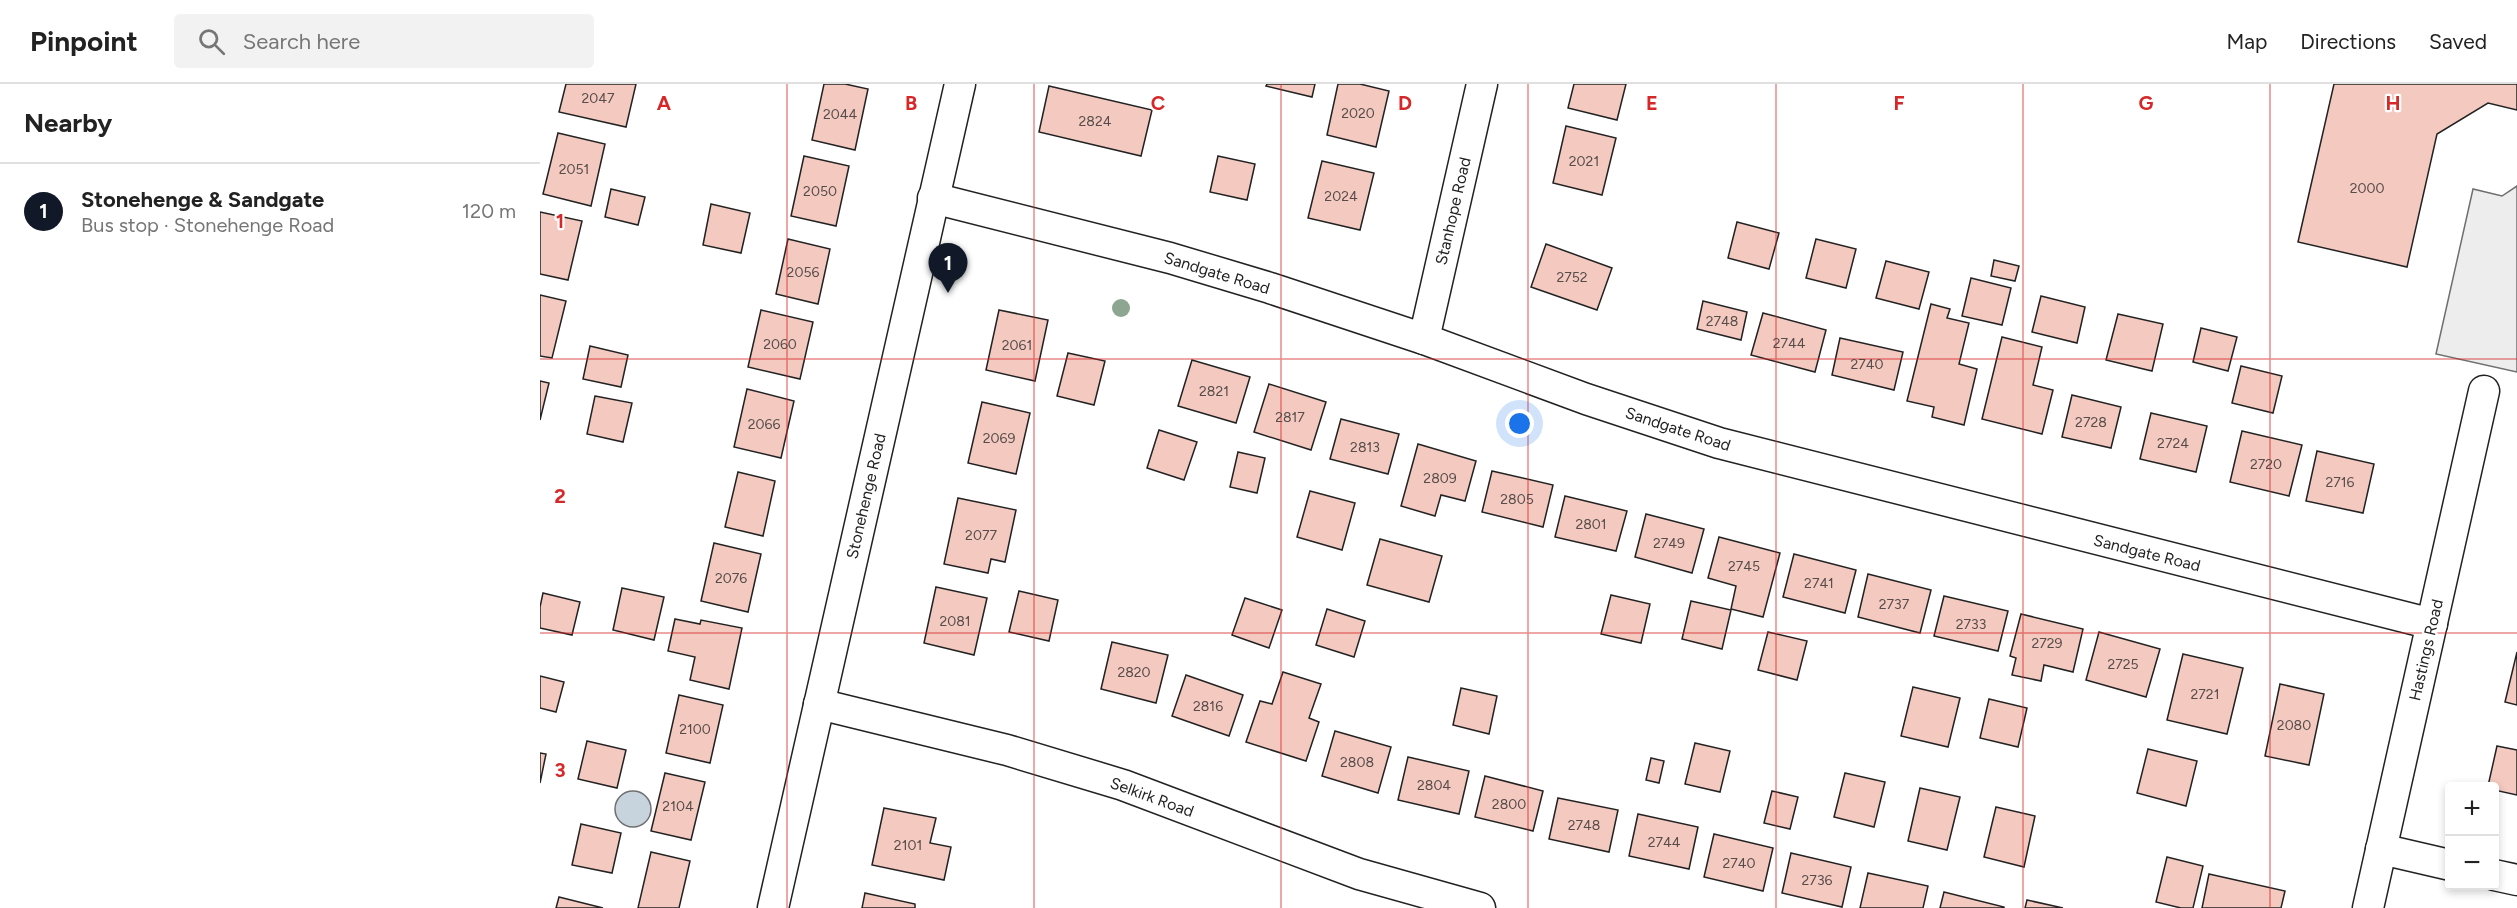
<!DOCTYPE html>
<meta charset="utf-8">
<style>
body{margin:0;font-family:Figtree,sans-serif;background:#f2f2f2;color:#222}
.controls{position:absolute;right:18px;bottom:18px;display:grid;overflow:hidden;border-radius:6px;box-shadow:0 3px 9px #0003}
.controls button{width:54px;height:54px;display:grid;place-items:center;padding:0;border:0;border-bottom:2px solid #e0e0e0;background:#fff;color:#222;font:30px sans-serif}
.you{position:absolute;left:980px;top:340px;width:21px;height:21px;margin:-15px;border:4px solid #fff;border-radius:50%;background:#1a73e8;box-shadow:0 0 0 9px #1a73e833}
.badge{display:grid;place-items:center;width:39px;height:39px;border-radius:50%;background:#111827;color:#fff;font-size:20px;font-weight:700}
.pin{position:absolute;translate:-50% -50px;filter:drop-shadow(0 2px 3px #0008)}
.pin::after{content:'';position:absolute;top:32px;width:21px;height:18px;background:inherit;clip-path:polygon(0 0,100% 0,50% 100%)}
.list{margin:0;padding:0;list-style:none}
h2{display:flex;justify-content:space-between;align-items:center;height:78px;margin:0;padding:0 24px;font-size:26px}
h2 small{font-size:20px;font-weight:400;color:#767676}
.list li{display:grid;grid-template-columns:39px 1fr auto;gap:18px;align-items:center;box-sizing:border-box;height:96px;padding:0 24px;border-top:2px solid #e0e0e0}
.list b{display:block;font-size:22px;white-space:nowrap}
.list p{margin:0;font-size:20px;white-space:nowrap;color:#767676}
.list em{font-size:20px;font-style:normal;color:#767676}
.icon{flex:none;width:33px;height:33px;fill:none;stroke:currentColor;stroke-width:2;stroke-linecap:round;stroke-linejoin:round}
.map{position:relative;flex:none;width:1977px;height:824px;overflow:hidden}
header{display:flex;align-items:center;gap:36px;box-sizing:border-box;height:84px;padding:0 30px;background:#fff;border-bottom:2px solid #e0e0e0}
header strong{font-size:28px}
nav{display:flex;gap:33px;margin-inline-start:auto;font-size:21px}
.search{width:420px;height:54px;background:#f2f2f2;display:flex;align-items:center;gap:15px;box-sizing:border-box;padding:0 21px;border-radius:6px;color:#767676;font-size:22px}
main{display:flex}
aside{flex:1;background:#fff}
.map>svg:first-child{display:block}
.parking{fill:#ededed;stroke:#6f6f6f;stroke-width:1.5}
.water{fill:#c7d3dd;stroke:#6f6f6f;stroke-width:1.5}
.building{fill:#f3c9c0;stroke:#222;stroke-width:1.5}
.lines{fill:none;stroke-linecap:round;stroke-linejoin:round}
.minor-casing{stroke:#222;stroke-width:33}
.minor{stroke:#fff;stroke-width:30}
.tree{fill:#8da692}
.grid{fill:none;stroke:#d62828;stroke-width:1.5;stroke-opacity:0.55}
.labels{text-anchor:middle;dominant-baseline:central;stroke-width:4.5;stroke-linejoin:round;paint-order:stroke}
.number-label{font-size:14px;fill:#564c4a}
.street-label{font-size:16px;fill:#222;stroke:#fff}
.grid-label{font-size:20px;text-anchor:middle;font-weight:bold;fill:#d62828;stroke:#fff;stroke-width:4.5;stroke-linejoin:round;paint-order:stroke}
</style>
<header>
<strong>Pinpoint</strong>
<div class="search"><svg class="icon" aria-label="search" viewBox="0 0 24 24"><circle cx="10" cy="10" r="6"/><path d="M15 15l6 6"/></svg>Search here</div>
<nav><a>Map</a><a>Directions</a><a>Saved</a></nav>
</header>
<main>
<aside>
<h2>Nearby<small></small></h2>
<ul class="list">
<li><span class="badge">1</span><div><b>Stonehenge &amp; Sandgate</b><p>Bus stop · Stonehenge Road</p></div><em>120 m</em></li>
</ul>
</aside>
<div class="map">
<svg width="1977" height="824" viewBox="0 0 1977 824">
<rect width="100%" height="100%" fill="#fff"/>
<path class="parking" d="M1977,102v186l-81,-18 37,-165 29,7z"/>
<circle class="water" cx="93" cy="725" r="18"/>
<g class="building">
<path d="M26,0h70l-10,43 -67,-15z"/>
<path d="M284,0h21l23,5 -13,61 -43,-10z"/>
<path d="M727,0h48l-3,13 -46,-11z"/>
<path d="M798,0h22l29,7 -13,56 -49,-12z"/>
<path d="M1034,0h52l-9,36 -49,-12z"/>
<path d="M1794,0h183v26l-29,-7 -51,31 -30,133 -109,-25z"/>
<path d="M509,2l103,24 -11,46 -102,-24z"/>
<path d="M1026,42l50,12 -14,57 -49,-12z"/>
<path d="M18,49l47,11 -14,62 -48,-12z"/>
<path d="M264,72l45,10 -13,60 -45,-10z"/>
<path d="M678,72l37,8 -8,36 -37,-8z"/>
<path d="M782,77l52,12 -14,57 -52,-12z"/>
<path d="M71,105l34,8 -7,28 -33,-8z"/>
<path d="M171,120l39,9 -9,40 -38,-8z"/>
<path d="M0,128l42,9 -14,59 -28,-6z"/>
<path d="M1197,138l42,11 -10,36 -41,-11z"/>
<path d="M248,155l42,10 -12,55 -42,-10z"/>
<path d="M1276,155l40,10 -10,39 -40,-10z"/>
<path d="M1006,160l66,24 -15,42 -66,-23z"/>
<path d="M1454,176l25,6 -4,15 -24,-5z"/>
<path d="M1346,177l43,11 -10,37 -43,-11z"/>
<path d="M1431,194l40,10 -9,37 -40,-9z"/>
<path d="M0,211l26,6 -14,57 -12,-2z"/>
<path d="M1501,212l44,11 -8,36 -45,-11z"/>
<path d="M1163,217l44,11 -6,28 -44,-11z"/>
<path d="M1391,220l19,5 -3,9 22,5 -10,41 18,5 -13,56 -32,-8 2,-10 -27,-6z"/>
<path d="M221,226l52,12 -13,57 -52,-12z"/>
<path d="M459,226l49,10 -13,61 -49,-11z"/>
<path d="M1223,229l63,17 -11,42 -64,-17z"/>
<path d="M1578,230l45,10 -11,47 -46,-11z"/>
<path d="M1661,244l36,9 -9,34 -35,-9z"/>
<path d="M1462,253l40,10 -9,38 20,5 -11,44 -60,-15z"/>
<path d="M1300,254l63,14 -9,38 -62,-15z"/>
<path d="M50,262l38,9 -7,32 -38,-8z"/>
<path d="M528,269l37,8 -11,44 -37,-9z"/>
<path d="M652,276l58,17 -14,46 -58,-17z"/>
<path d="M1701,282l41,10 -9,37 -41,-10z"/>
<path d="M0,297l9,2 -9,37z"/>
<path d="M729,300l57,18 -15,48 -57,-18z"/>
<path d="M207,305l47,12 -13,57 -47,-11z"/>
<path d="M1532,311l49,12 -10,41 -49,-11z"/>
<path d="M55,312l37,7 -9,39 -36,-8z"/>
<path d="M442,318l48,11 -14,61 -48,-11z"/>
<path d="M1611,329l56,13 -11,46 -56,-13z"/>
<path d="M801,335l58,15 -11,40 -58,-15z"/>
<path d="M619,346l38,12 -13,38 -37,-12z"/>
<path d="M1702,347l60,14 -13,51 -59,-14z"/>
<path d="M878,360l58,17 -11,40 -24,-6 -6,21 -34,-10z"/>
<path d="M1777,367l57,13 -11,49 -57,-12z"/>
<path d="M698,368l27,6 -8,35 -27,-6z"/>
<path d="M952,387l61,14 -10,42 -61,-15z"/>
<path d="M198,388l37,9 -12,55 -38,-9z"/>
<path d="M770,407l45,12 -13,47 -45,-13z"/>
<path d="M1025,412l62,15 -11,40 -61,-14z"/>
<path d="M418,414l58,12 -11,52 -14,-3 -3,14 -44,-9z"/>
<path d="M1106,430l58,15 -12,44 -57,-16z"/>
<path d="M1179,453l61,16 -17,64 -32,-8 5,-23 -28,-8z"/>
<path d="M840,455l62,17 -13,46 -62,-17z"/>
<path d="M174,459l47,11 -13,58 -47,-11z"/>
<path d="M1254,470l62,16 -11,43 -62,-16z"/>
<path d="M1328,490l63,16 -11,43 -62,-16z"/>
<path d="M396,503l51,11 -13,57 -50,-12z"/>
<path d="M82,504l42,9 -10,43 -41,-10z"/>
<path d="M479,507l39,9 -9,41 -40,-9z"/>
<path d="M3,509l37,9 -8,33 -32,-7v-21z"/>
<path d="M1071,511l39,9 -9,39 -40,-9z"/>
<path d="M1404,512l64,15 -10,40 -64,-15z"/>
<path d="M705,514l37,12 -13,38 -37,-13z"/>
<path d="M1151,517l40,9 -9,39 -40,-10z"/>
<path d="M787,525l38,12 -11,36 -38,-12z"/>
<path d="M1481,530l62,15 -10,43 -29,-7 -3,16 -29,-6 4,-17 -6,-2z"/>
<path d="M135,535l25,5 1,-4 41,8 -13,61 -39,-9 5,-23 -27,-6z"/>
<path d="M1228,548l39,9 -10,39 -39,-10z"/>
<path d="M1559,548l61,17 -14,48 -60,-17z"/>
<path d="M572,558l56,13 -12,48 -55,-14z"/>
<path d="M1977,568v53l-12,-3z"/>
<path d="M1643,570l60,14 -16,66 -60,-14z"/>
<path d="M743,588l38,12 -12,34 10,4 -13,39 -60,-19 14,-41 12,3z"/>
<path d="M646,591l57,20 -14,41 -57,-20z"/>
<path d="M0,592l24,6 -8,30 -16,-4z"/>
<path d="M1740,600l44,10 -15,71 -44,-9z"/>
<path d="M1373,603l47,11 -12,49 -47,-11z"/>
<path d="M921,604l36,8 -8,38 -36,-9z"/>
<path d="M139,611l44,10 -13,58 -44,-10z"/>
<path d="M1449,615l38,9 -9,39 -38,-9z"/>
<path d="M795,647l56,16 -13,46 -56,-17z"/>
<path d="M47,657l39,9 -9,38 -39,-9z"/>
<path d="M1155,659l35,8 -10,41 -35,-8z"/>
<path d="M1957,662l20,4v45l-23,-5v-4h-6z"/>
<path d="M1608,665l49,12 -11,45 -49,-13z"/>
<path d="M0,669l6,1 -6,29z"/>
<path d="M868,673l61,14 -10,43 -61,-14z"/>
<path d="M1111,674l13,3 -5,22 -13,-3z"/>
<path d="M125,689l40,9 -14,58 -40,-9z"/>
<path d="M1305,689l40,9 -11,45 -40,-10z"/>
<path d="M945,692l58,15 -10,40 -58,-14z"/>
<path d="M1380,704l40,9 -13,53 -39,-9z"/>
<path d="M1232,707l26,6 -8,32 -26,-6z"/>
<path d="M1018,714l60,12 -9,42 -60,-13z"/>
<path d="M1456,723l39,9 -11,51 -40,-10z"/>
<path d="M344,724l52,10 -6,25 21,4 -7,33 -72,-15z"/>
<path d="M1098,730l60,13 -9,42 -60,-13z"/>
<path d="M41,740l40,9 -9,40 -40,-8z"/>
<path d="M1174,750l59,14 -10,43 -59,-14z"/>
<path d="M111,768l39,9 -11,47h-41z"/>
<path d="M1251,769l60,14 -9,40 -60,-14z"/>
<path d="M1627,773l36,9 -10,42h-12l-25,-6z"/>
<path d="M1328,789l60,13 -5,22h-63z"/>
<path d="M1669,790l76,17 -4,17h-79z"/>
<path d="M1404,808l60,15v1h-64z"/>
<path d="M325,809l50,11v4h-53z"/>
<path d="M19,813l44,11h-47z"/>
<path d="M1487,816l36,8h-38z"/>
</g>
<g class="lines">
<defs>
<g id="minor">
<path d="M393,114l237,60 100,30 154,51 162,60 133,44 713,181"/>
<path d="M884,255l58,-255"/>
<path d="M279,620l188,46 116,35 236,89 121,34"/>
<path d="M1841,765l69,16"/>
<path d="M1954,791l23,5"/>
<path d="M233,824l187,-824"/>
<path d="M1828,824l116,-517"/>
</g>
</defs>
<use href="#minor" class="minor-casing"/>
<use href="#minor" class="minor"/>
</g>
<circle class="tree" cx="581" cy="224" r="9"/>
<path class="grid" d="M247,0v824M494,0v824M741,0v824M988,0v824M1236,0v824M1483,0v824M1730,0v824M0,275h1977M0,549h1977"/>
<g class="labels">
<g class="number-label">
<text x="58" y="14">2047</text>
<text x="818" y="29">2020</text>
<text x="300" y="30">2044</text>
<text x="555" y="37">2824</text>
<text x="1044" y="77">2021</text>
<text x="34" y="85">2051</text>
<text x="1827" y="104">2000</text>
<text x="280" y="107">2050</text>
<text x="801" y="112">2024</text>
<text x="263" y="188">2056</text>
<text x="1032" y="193">2752</text>
<text x="1182" y="237">2748</text>
<text x="1249" y="259">2744</text>
<text x="240" y="260">2060</text>
<text x="477" y="261">2061</text>
<text x="1327" y="280">2740</text>
<text x="674" y="307">2821</text>
<text x="750" y="333">2817</text>
<text x="1551" y="338">2728</text>
<text x="224" y="340">2066</text>
<text x="459" y="354">2069</text>
<text x="1633" y="359">2724</text>
<text x="825" y="363">2813</text>
<text x="1726" y="380">2720</text>
<text x="900" y="394">2809</text>
<text x="1800" y="398">2716</text>
<text x="977" y="415">2805</text>
<text x="1051" y="440">2801</text>
<text x="441" y="451">2077</text>
<text x="1129" y="459">2749</text>
<text x="1204" y="482">2745</text>
<text x="191" y="494">2076</text>
<text x="1279" y="499">2741</text>
<text x="1354" y="520">2737</text>
<text x="415" y="537">2081</text>
<text x="1431" y="540">2733</text>
<text x="1507" y="559">2729</text>
<text x="1583" y="580">2725</text>
<text x="594" y="588">2820</text>
<text x="1665" y="610">2721</text>
<text x="668" y="622">2816</text>
<text x="1754" y="641">2080</text>
<text x="155" y="645">2100</text>
<text x="817" y="678">2808</text>
<text x="894" y="701">2804</text>
<text x="969" y="720">2800</text>
<text x="138" y="722">2104</text>
<text x="1044" y="741">2748</text>
<text x="1124" y="758">2744</text>
<text x="368" y="761">2101</text>
<text x="1199" y="779">2740</text>
<text x="1277" y="796">2736</text>
</g>
<g class="street-label">
<text transform="translate(913 127) rotate(-77)">Stanhope Road</text>
<text transform="translate(677 189) rotate(17)">Sandgate Road</text>
<text transform="translate(1138 345) rotate(18)">Sandgate Road</text>
<text transform="translate(326 412) rotate(-77)">Stonehenge Road</text>
<text transform="translate(1607 469) rotate(14)">Sandgate Road</text>
<text transform="translate(1886 566) rotate(-77)">Hastings Road</text>
<text transform="translate(612 713) rotate(20)">Selkirk Road</text>
</g>
</g>
<g class="grid-label">
<text x="124" y="26">A</text>
<text x="371" y="26">B</text>
<text x="618" y="26">C</text>
<text x="865" y="26">D</text>
<text x="1112" y="26">E</text>
<text x="1359" y="26">F</text>
<text x="1606" y="26">G</text>
<text x="1853" y="26">H</text>
<text x="20" y="144">1</text>
<text x="20" y="419">2</text>
<text x="20" y="693">3</text>
</g>
</svg>
<div class="controls">
<button>+</button>
<button>−</button>
</div>
<div class="you"></div>
<div class="pin badge" style="left:408px;top:209px">1</div>
</div>
</main>
